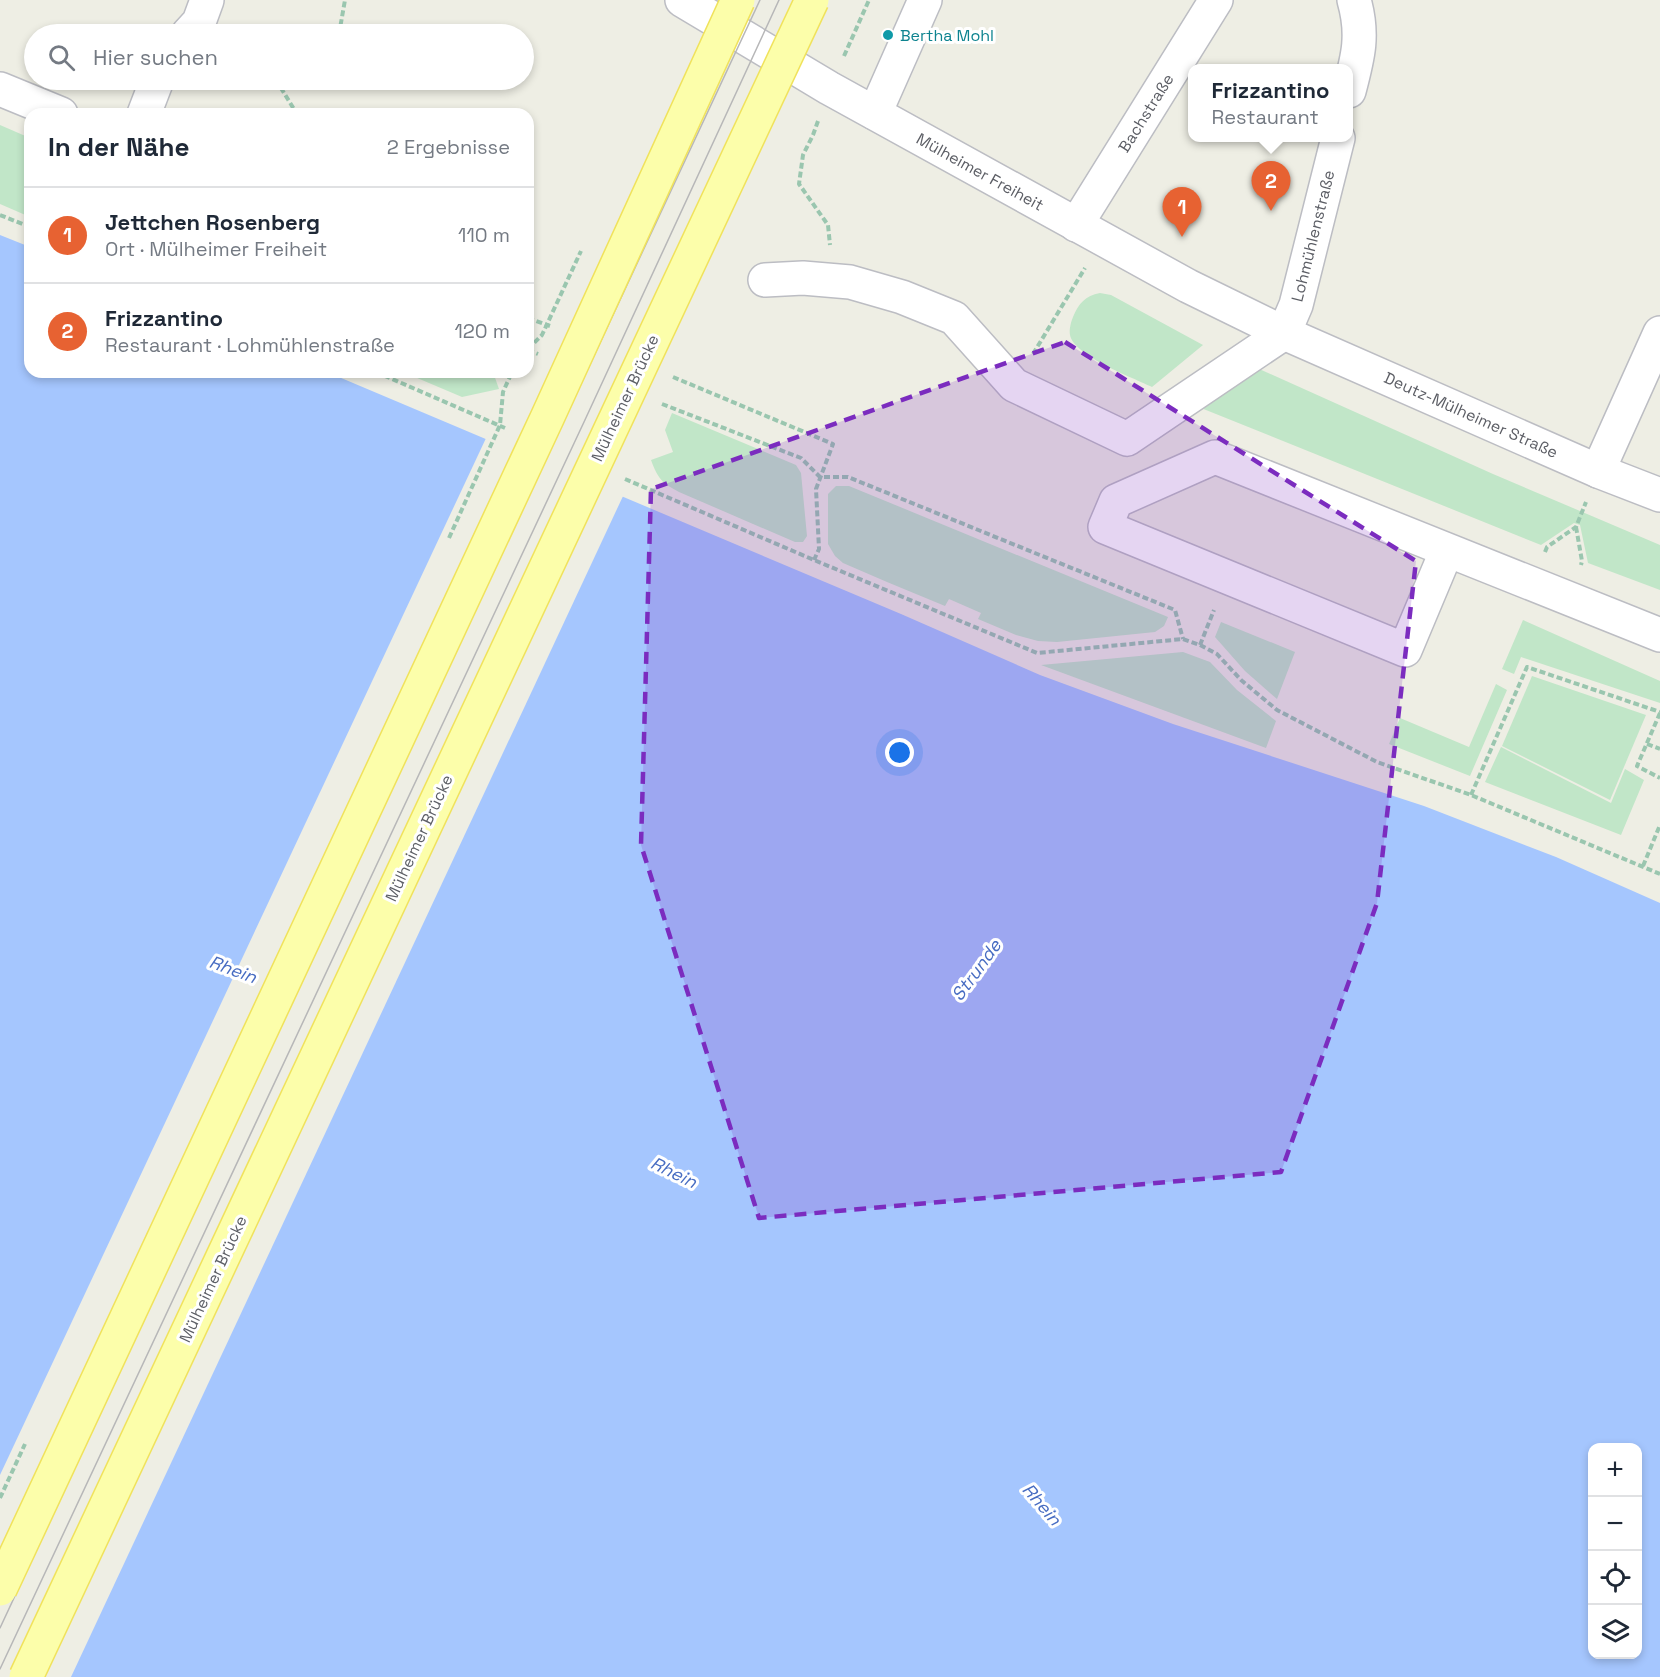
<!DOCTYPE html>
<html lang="de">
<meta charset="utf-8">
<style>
body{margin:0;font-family:"Space Grotesk",sans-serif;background:#f2f2f3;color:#1f2937}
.controls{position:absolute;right:18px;bottom:18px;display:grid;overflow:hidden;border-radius:12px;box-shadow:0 3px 9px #0003}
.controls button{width:54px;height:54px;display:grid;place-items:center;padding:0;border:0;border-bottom:2px solid #e0e1e3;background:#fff;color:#1f2937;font:30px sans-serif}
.you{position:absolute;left:900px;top:753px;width:21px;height:21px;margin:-15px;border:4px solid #fff;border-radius:50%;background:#1a73e8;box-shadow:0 0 0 9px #1a73e833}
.badge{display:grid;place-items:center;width:39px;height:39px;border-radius:50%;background:#e76232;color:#fff;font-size:20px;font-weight:700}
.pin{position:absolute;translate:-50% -50px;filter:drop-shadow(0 2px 3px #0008)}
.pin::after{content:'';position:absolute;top:32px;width:21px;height:18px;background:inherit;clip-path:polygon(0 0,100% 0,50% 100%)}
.popup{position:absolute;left:1188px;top:64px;width:165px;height:78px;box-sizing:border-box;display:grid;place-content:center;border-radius:12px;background:#fff;filter:drop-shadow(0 2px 4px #0005);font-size:20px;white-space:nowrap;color:#747a83}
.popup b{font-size:22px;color:#1f2937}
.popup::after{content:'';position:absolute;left:50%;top:100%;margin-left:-12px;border:12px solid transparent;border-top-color:#fff}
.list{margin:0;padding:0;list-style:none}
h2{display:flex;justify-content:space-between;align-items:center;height:78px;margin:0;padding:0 24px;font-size:26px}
h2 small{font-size:20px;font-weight:400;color:#747a83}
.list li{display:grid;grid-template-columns:39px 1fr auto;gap:18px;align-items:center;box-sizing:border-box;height:96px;padding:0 24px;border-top:2px solid #e0e1e3}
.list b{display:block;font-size:22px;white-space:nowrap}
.list p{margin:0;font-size:20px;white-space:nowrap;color:#747a83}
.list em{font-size:20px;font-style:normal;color:#747a83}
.icon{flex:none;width:33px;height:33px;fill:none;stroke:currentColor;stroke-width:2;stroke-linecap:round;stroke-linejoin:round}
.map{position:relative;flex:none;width:1660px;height:1677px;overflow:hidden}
.search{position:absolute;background:#fff;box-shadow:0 3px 9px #0003;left:24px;top:24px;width:510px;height:66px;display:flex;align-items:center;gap:15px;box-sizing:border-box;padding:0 21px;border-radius:33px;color:#747a83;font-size:22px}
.panel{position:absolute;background:#fff;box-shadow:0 3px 9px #0003;left:24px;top:108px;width:510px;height:270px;border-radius:18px}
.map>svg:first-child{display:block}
.green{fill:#c1e6c8}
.water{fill:#a5c6fe;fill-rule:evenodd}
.pier{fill:#eeeee4}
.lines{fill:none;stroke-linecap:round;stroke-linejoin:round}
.minor-casing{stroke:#bcbdc3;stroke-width:36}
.path{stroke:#9ac6af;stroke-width:4;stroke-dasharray:6 3;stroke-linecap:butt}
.minor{stroke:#fff;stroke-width:33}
.tram{stroke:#b7b7b8;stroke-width:1.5}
.major-bridge-casing{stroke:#f0e25c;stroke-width:36;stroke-linecap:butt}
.path-bridge{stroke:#9ac6af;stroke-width:4;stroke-dasharray:6 3;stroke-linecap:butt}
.major-bridge{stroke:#fcfeaa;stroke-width:33}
.marked{fill:#7b2cbf;fill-opacity:0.2;stroke:#7b2cbf;stroke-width:4.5;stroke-dasharray:12 8;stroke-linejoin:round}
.culture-dot{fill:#0f9aa8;stroke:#fff;stroke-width:2}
.labels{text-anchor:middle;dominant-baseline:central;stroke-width:6;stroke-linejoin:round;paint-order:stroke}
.culture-label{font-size:16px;fill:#0d838f;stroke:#fff;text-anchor:start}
.street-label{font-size:16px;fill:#5c5e65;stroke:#fff}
.water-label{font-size:18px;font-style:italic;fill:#476cc2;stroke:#fff}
</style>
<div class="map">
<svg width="1660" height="1677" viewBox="0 0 1660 1677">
<rect width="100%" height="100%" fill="#eeeee4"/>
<g class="green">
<path d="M0,125l30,13v79l-30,-13z"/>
<path d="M1100,293l11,2 92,50 -51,42c-18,-9 -78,-31 -82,-52 -1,-6 1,-13 3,-18 6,-14 12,-21 27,-24z"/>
<path d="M1257,368l236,106 167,71v45l-72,-27 -8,-38 -6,-2 -33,22 -345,-139z"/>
<path d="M403,372h90l6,17 -37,8z"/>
<path d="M672,413l124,52 5,8 6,63 -4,6h-8l-116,-50c-17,-9 -21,-13 -28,-32l22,-8 -8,-22z"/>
<path d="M836,486h13l319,131 -4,9 -9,6 -98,10 -19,-1 -22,-6 -38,-16 3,-6 -32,-14 -4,7 -58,-24 -44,-19 -8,-7 -7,-12v-50z"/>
<path d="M1523,620l137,61v22l-139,-46 -7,17 -12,-5z"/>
<path d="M1221,622l74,30 -18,47 -32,-28 -30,-34z"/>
<path d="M1183,652l27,10 27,28 39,31 -10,27 -225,-83z"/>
<path d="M1532,676l114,39 -36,85 -108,-54z"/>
<path d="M1496,684l11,6 -37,86 -81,-32 11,-26 69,29z"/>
<path d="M1501,747l110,56 14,-34 19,11 -23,55 -136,-53z"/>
</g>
<path class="water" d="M0,235l30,12v125h297l574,242 139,61 133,49 251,82 132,51 104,46v774h-1660zM1592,1448h46v206h-46z"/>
<path class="pier" d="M487,436l137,58 -553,1183h-71v-202z"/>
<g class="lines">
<defs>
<g id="minor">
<path d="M682,0l147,88 359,198 96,47 314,138 62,24"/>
<path d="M188,34l11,-12 8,-22"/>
<path d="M0,89l61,25"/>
<path d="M1349,91c9,-34 15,-56 5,-91"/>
<path d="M875,113l50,-113"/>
<path d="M144,114l13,-34"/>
<path d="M1076,225l140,-225"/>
<path d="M765,280l38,-2 47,4 52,15 52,21 60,67 113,54 157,-106"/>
<path d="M1284,333l12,-28 42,-167"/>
<path d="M1598,471l62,-138"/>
<path d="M1447,550l-42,100 -300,-123 11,-26 99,-44 445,178"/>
</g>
</defs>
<use href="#minor" class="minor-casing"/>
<g class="path">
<path d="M339,34l6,-34"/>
<path d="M844,56l25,-56"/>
<path d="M276,80l21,34"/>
<path d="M818,121l-5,14 -10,20 -4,29 29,41 2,20"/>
<path d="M0,215l30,12"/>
<path d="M528,318l22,8"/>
<path d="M528,350l10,4"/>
<path d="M1033,354l52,-86"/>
<path d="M376,372l129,56"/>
<path d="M673,377l160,67 -17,45 3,60 -5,11"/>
<path d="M662,404l139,54 19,19h28l327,133 8,29"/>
<path d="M625,479l189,81 223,93 146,-14 17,6 17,9 24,26 36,30 100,52 94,33 189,79"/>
<path d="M1576,527l6,34 -1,4"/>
<path d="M1545,552l2,-5 29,-20 10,-25"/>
<path d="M1200,645l14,-35"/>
<path d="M1660,713l-23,53 23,12"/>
<path d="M1647,744l13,5"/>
<path d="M1471,795l56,-128 133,45"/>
<path d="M1643,866l17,-41"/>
</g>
<use href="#minor" class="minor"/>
<g class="tram">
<path d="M0,1628l760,-1628"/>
<path d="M0,1669l584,-1247 195,-422"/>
</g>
<defs>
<g id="major-bridge">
<path d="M0,1589l548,-1173 190,-416"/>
<path d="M26,1677l786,-1677"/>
</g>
</defs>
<use href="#major-bridge" class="major-bridge-casing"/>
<g class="path-bridge">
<path d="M528,349l14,-14 39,-84"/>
<path d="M449,538l51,-113 3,-33 9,-20"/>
<path d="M0,1498l25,-54"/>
</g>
<use href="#major-bridge" class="major-bridge"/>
</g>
<path class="marked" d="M1065,342l351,219 -39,342 -96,269 -522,46 -118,-373 10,-356z"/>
<circle class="culture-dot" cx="888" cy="35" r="6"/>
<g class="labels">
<g class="culture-label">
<text x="900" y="35">Bertha Mohl</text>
</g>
<g class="street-label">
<text transform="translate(1146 113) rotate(-58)">Bachstraße</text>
<text transform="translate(980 172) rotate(29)">Mülheimer Freiheit</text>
<text transform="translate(1313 236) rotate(-76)">Lohmühlenstraße</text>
<text transform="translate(625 398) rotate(-65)">Mülheimer Brücke</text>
<text transform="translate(1471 415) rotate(24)">Deutz-Mülheimer Straße</text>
<text transform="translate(419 838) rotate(-65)">Mülheimer Brücke</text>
<text transform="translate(213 1279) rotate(-65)">Mülheimer Brücke</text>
</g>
<g class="water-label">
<text transform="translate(233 969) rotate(20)">Rhein</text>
<text transform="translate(976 970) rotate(-54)">Strunde</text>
<text transform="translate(674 1172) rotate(26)">Rhein</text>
<text transform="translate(1042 1504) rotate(49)">Rhein</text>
</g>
</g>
</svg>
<div class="controls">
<button>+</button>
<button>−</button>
<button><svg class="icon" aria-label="locate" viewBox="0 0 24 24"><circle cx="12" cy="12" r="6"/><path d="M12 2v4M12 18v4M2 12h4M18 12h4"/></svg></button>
<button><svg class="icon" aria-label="layers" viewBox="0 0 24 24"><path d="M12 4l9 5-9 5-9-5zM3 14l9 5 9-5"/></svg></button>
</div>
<div class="you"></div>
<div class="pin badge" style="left:1182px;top:237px">1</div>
<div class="pin badge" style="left:1271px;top:211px">2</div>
<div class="popup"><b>Frizzantino</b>Restaurant</div>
<div class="search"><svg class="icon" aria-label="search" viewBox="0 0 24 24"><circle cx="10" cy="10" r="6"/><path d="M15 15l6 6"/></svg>Hier suchen</div>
<section class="panel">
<h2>In der Nähe<small>2 Ergebnisse</small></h2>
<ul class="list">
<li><span class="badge">1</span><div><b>Jettchen Rosenberg</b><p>Ort · Mülheimer Freiheit</p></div><em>110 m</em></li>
<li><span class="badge">2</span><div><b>Frizzantino</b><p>Restaurant · Lohmühlenstraße</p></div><em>120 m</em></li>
</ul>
</section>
</div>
